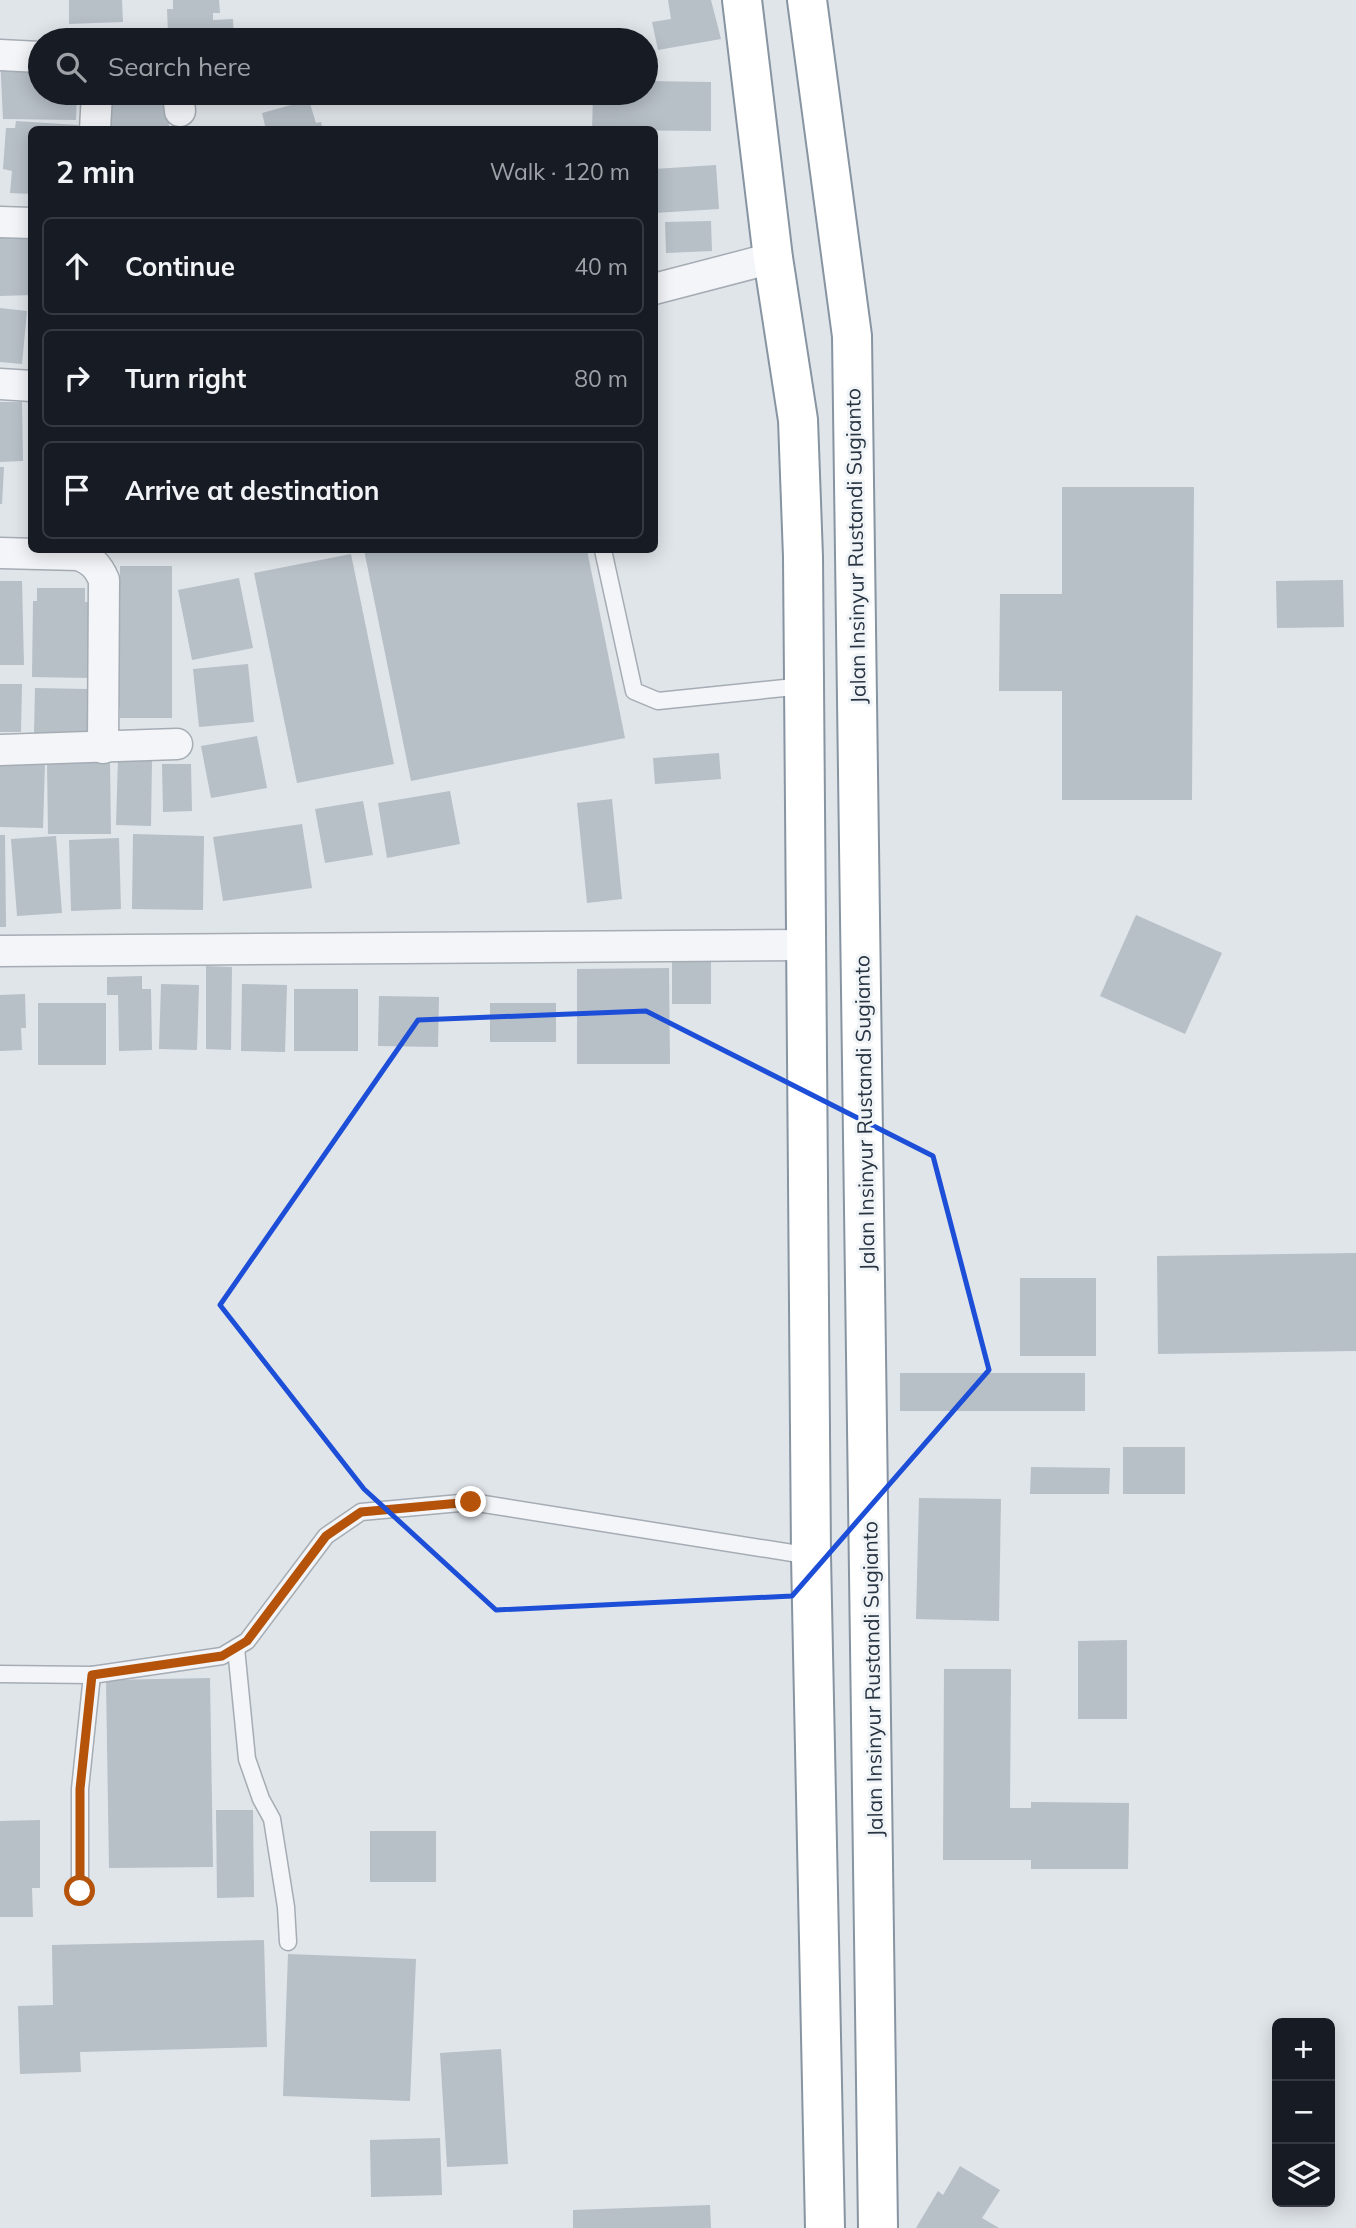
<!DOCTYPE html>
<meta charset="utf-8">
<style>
body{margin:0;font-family:Mulish,sans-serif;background:#20242c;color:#f1f3f6}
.controls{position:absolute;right:21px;bottom:21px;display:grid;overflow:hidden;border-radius:10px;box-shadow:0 4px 18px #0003}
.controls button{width:63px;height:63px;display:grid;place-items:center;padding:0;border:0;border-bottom:2px solid #363941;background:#171b24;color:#f1f3f6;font:35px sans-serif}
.stop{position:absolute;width:21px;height:21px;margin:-16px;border:5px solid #b45309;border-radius:50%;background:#fff}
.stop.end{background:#b45309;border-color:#fff;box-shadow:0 2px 7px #0008}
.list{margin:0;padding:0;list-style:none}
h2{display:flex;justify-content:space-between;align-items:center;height:91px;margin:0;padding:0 28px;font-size:30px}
h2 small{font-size:23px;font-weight:400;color:#9ea1a6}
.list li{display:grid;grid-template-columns:46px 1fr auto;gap:21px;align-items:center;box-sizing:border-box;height:98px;margin:0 14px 14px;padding:0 14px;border:2px solid #363941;border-radius:10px}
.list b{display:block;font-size:26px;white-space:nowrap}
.list em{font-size:23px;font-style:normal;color:#9ea1a6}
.icon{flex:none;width:38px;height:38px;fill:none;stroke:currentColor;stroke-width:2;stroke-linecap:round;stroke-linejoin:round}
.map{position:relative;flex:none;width:1356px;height:2228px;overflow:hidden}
.search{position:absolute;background:#171b24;box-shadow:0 4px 18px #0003;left:28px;top:28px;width:630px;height:77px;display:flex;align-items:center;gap:18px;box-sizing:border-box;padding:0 24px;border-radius:38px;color:#9ea1a6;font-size:26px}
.panel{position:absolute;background:#171b24;box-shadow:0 4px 18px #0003;left:28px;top:126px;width:630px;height:427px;border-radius:10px}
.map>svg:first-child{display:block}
.building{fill:#b7bfc7}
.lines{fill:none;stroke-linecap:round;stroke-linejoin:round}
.lane-casing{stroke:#a5acb4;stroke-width:19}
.street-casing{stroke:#a5acb4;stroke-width:33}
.highway-casing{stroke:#8794a1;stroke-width:42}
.lane{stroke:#f3f5f8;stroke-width:16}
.street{stroke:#f3f5f8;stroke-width:30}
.highway{stroke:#fff;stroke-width:38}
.route{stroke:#b45309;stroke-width:9}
.marked{fill:none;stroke:#1d4ed8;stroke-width:5;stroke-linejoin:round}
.labels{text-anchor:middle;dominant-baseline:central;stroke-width:6;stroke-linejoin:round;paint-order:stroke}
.street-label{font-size:21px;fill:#283442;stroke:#f0f4f7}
</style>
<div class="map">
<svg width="1356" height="2228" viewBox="0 0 1356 2228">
<rect width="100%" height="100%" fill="#e0e5ea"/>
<g class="building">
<path d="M69,0h53l1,22 -54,2z"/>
<path d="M173,0h46l1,13h-7v7l20,-1 1,21h-62v-7h-4l-1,-24h6z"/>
<path d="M668,0h43l10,39 -63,11 -6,-28 19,-3z"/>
<path d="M0,56l40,4v33h37l-1,27 -73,-1z"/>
<path d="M646,81l65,1v49l-119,-1 1,-37h53z"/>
<rect x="101" y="93" width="68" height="37"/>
<path d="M264,93h37v1l-35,8z"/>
<path d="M309,100l7,23 5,-1 2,8h-57l-4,-17z"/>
<path d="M16,121l62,4 -1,5h-45v64l-22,-1 2,-22 -9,-2 3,-41h9z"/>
<path d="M716,165l3,44 -65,4v-44z"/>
<path d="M711,221l1,30 -46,2 -1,-31z"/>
<path d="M32,230v65l-32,1v-65z"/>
<path d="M0,308l27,3 -5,53 -22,-2z"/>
<path d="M0,402h22l1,59 -23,1z"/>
<path d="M0,467h4l-2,37h-2z"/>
<path d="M1062,487h132l-2,313h-130v-109h-63l1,-97h62z"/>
<path d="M364,550h223l38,188 -214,43z"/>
<path d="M351,554l43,210 -97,19 -43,-210z"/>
<path d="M120,566h52v152h-52v-11h-6v-50h6v-19h-5v-46h5z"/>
<path d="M239,578l14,70 -61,12 -14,-70z"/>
<path d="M1343,580l1,47 -67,1 -1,-47z"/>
<path d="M0,581h22l2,84h-24z"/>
<path d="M37,588h48v14h6l-1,76 -58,-1 1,-76h4z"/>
<path d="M248,664l6,58 -55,5 -6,-58z"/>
<path d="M0,684h22l-1,48h-21z"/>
<path d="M35,688l53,1 -1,46 -53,-1z"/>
<path d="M257,736l10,52 -56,10 -10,-52z"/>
<path d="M719,753l2,26 -66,5 -2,-26z"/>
<path d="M118,758l34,1 -1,67 -35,-1z"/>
<path d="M47,760h63l1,74h-63z"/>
<path d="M0,761l45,1 -2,66 -43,-1z"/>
<path d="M162,764h29l1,47 -29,1z"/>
<path d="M450,791l10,53 -73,14 -9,-55z"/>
<path d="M612,799l10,100 -35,4 -10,-100z"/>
<path d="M363,801l10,54 -48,8 -10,-54z"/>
<path d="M302,824l10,64 -89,13 -10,-64z"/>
<path d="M133,834l71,2 -1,74 -71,-1z"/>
<path d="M0,835h5l1,92h-6z"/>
<path d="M56,836l6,77 -45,3 -6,-77z"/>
<path d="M119,838l2,71 -50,2 -2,-71z"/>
<path d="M1136,915l86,38 -37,81 -85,-38z"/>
<rect x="672" y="961" width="39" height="43"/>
<path d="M206,966l26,1 -1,83 -25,-1z"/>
<path d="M669,968l1,96h-93v-95z"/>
<path d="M142,976v13h9l1,61 -33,1 -1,-56h-11v-18z"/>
<path d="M161,984l38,1 -2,65 -38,-1z"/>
<path d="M242,984l45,1 -2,67 -44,-1z"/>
<rect x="294" y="989" width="64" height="62"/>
<path d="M25,994l1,34h-5l1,22 -22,1v-56z"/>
<path d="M379,996l60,1 -1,50 -60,-1z"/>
<rect x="38" y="1003" width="68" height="62"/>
<rect x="490" y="1003" width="66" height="39"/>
<path d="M1356,1253v98l-198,3 -1,-98z"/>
<rect x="1020" y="1278" width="76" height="78"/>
<rect x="900" y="1373" width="185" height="38"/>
<rect x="1123" y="1447" width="62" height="47"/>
<path d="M1031,1467l79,1 -1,26h-79z"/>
<path d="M919,1498l82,1 -2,122 -83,-2z"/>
<path d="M1127,1640v79h-49v-78z"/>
<path d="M944,1669h67l-1,139h21v-6l98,1 -1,66h-97v-9h-88z"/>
<path d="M210,1678l3,189 -104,1 -3,-188z"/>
<path d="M216,1810h37l1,87 -37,1z"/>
<path d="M40,1820v68h-8l1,29h-33v-96z"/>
<rect x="370" y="1831" width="66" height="51"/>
<path d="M264,1940l3,107 -187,5 1,20 -61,2 -2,-68 35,-1 -1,-60z"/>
<path d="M288,1954l128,5 -6,142 -127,-5z"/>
<path d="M501,2049l7,115 -61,3 -7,-114z"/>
<path d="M440,2138l2,57 -71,2 -1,-57z"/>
<path d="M960,2166l40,24 -18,28 17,10h-83l22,-37 5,4z"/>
<path d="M710,2205l1,23h-138v-18z"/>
</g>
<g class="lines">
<defs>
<g id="lane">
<path d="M603,550l31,141 24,10 146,-15"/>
<path d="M236,1648l11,111 14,40 11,20 14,88 2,35"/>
<path d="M0,1674l92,1 130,-19 25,-15 79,-105 35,-24 110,-10 340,54"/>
<path d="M80,1891v-102l12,-114"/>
</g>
<g id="street">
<path d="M0,55l40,2"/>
<path d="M178,93l2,18"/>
<path d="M95,130l2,-37"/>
<path d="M0,222l32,1"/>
<path d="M654,289l119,-31"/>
<path d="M0,384l32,2"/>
<path d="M0,553l78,2c14,5 20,11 26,25l-1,168"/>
<path d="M0,750l177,-6"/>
<path d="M0,951l806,-6"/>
</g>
<g id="highway">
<path d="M742,0l31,258 25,162 5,137 8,999 14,672"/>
<path d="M807,0l45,336 26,1892"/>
</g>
</defs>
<use href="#lane" class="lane-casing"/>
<use href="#street" class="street-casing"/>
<use href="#highway" class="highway-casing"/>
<use href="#lane" class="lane"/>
<use href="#street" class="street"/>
<use href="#highway" class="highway"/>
</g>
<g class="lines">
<path class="route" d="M80,1891v-102l12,-114 130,-19 25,-15 79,-105 35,-24 110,-10"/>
</g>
<path class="marked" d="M646,1011l287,145 56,214 -197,226 -296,14 -132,-121 -144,-184 198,-285z"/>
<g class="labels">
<g class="street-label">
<text transform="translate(855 546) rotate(-91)">Jalan Insinyur Rustandi Sugianto</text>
<text transform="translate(864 1113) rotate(-91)">Jalan Insinyur Rustandi Sugianto</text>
<text transform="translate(872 1679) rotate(-91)">Jalan Insinyur Rustandi Sugianto</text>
</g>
</g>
</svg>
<div class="controls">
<button>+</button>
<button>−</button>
<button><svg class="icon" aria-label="layers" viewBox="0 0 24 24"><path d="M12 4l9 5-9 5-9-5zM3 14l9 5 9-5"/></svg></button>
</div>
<div class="stop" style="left:80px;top:1891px"></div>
<div class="stop end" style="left:471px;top:1502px"></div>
<div class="search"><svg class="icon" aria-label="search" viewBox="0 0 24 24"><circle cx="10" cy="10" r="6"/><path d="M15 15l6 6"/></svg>Search here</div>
<section class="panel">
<h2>2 min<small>Walk · 120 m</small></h2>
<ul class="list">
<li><svg class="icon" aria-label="ahead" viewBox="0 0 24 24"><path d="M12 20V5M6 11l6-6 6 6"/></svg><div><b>Continue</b></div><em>40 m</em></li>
<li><svg class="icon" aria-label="right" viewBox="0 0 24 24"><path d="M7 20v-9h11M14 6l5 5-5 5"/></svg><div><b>Turn right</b></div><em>80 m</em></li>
<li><svg class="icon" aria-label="arrive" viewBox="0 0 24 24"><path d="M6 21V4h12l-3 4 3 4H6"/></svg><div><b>Arrive at destination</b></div></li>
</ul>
</section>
</div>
